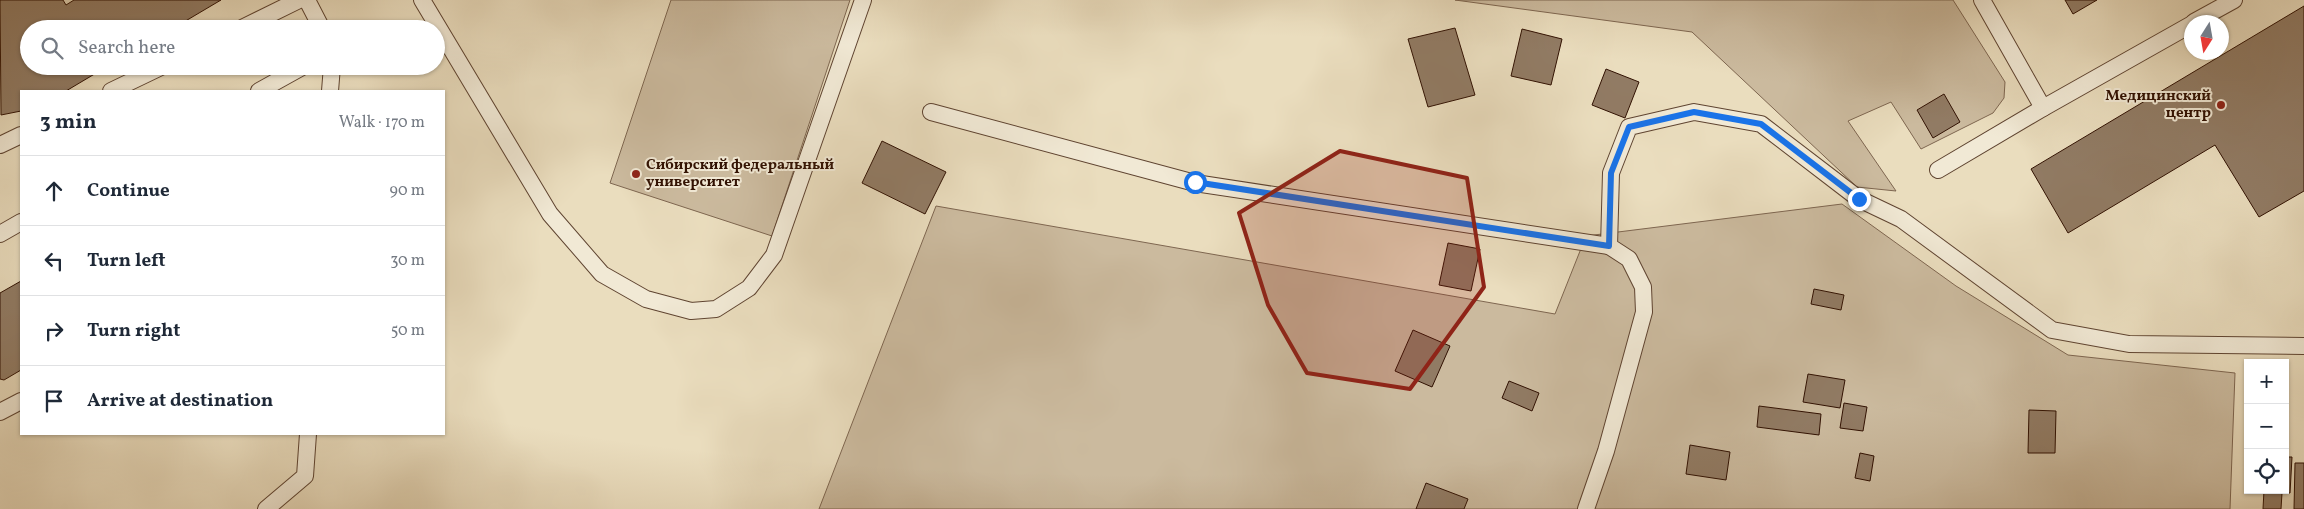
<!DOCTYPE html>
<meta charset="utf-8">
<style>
body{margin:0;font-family:Vollkorn,serif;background:#f2f2f3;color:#1f2937}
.controls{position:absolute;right:15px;bottom:15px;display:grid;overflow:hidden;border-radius:0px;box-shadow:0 1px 4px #0004}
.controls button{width:45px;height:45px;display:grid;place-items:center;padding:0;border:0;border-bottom:1px solid #e0e1e3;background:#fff;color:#1f2937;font:25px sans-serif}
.compass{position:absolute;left:2184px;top:15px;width:45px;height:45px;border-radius:50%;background:#fff;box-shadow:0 1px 4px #0004;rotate:191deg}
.stop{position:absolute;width:15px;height:15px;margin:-11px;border:4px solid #1a73e8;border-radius:50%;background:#fff}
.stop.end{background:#1a73e8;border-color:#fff;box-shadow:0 1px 5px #0008}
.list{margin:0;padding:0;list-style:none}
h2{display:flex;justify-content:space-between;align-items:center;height:65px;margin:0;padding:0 20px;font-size:21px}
h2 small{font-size:16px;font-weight:400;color:#747a83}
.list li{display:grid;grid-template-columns:32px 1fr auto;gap:15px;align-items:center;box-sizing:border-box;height:70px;padding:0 20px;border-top:1px solid #e0e1e3}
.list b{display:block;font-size:19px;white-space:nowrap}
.list em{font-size:16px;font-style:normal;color:#747a83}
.icon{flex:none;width:28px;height:28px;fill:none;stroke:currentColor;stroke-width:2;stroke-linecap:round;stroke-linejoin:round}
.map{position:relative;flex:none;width:2304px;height:509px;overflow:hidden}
.search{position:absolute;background:#fff;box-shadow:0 1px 4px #0004;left:20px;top:20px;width:425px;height:55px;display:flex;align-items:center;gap:12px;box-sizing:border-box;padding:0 18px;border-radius:28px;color:#747a83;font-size:19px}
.panel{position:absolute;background:#fff;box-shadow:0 1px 4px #0004;left:20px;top:90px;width:425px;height:345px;border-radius:0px}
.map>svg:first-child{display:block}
.green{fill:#cbba9e;stroke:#7e6650}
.building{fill:#917b64;stroke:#311102}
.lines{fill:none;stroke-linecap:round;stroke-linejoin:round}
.service-casing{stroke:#5f4431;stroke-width:18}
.service{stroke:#f1e9d5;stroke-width:16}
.route{stroke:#1a73e8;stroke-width:6}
.marked{fill:#8f2418;fill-opacity:0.2;stroke:#8f2418;stroke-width:4;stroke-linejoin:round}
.poi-dot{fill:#8f2418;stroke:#f1e9d5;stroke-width:2}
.labels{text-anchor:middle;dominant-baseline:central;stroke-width:4;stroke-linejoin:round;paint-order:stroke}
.poi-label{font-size:15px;font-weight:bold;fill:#311102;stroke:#f1e9d5;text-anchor:end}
</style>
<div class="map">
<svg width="2304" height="509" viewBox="0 0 2304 509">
<rect width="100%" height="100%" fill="#eaddbe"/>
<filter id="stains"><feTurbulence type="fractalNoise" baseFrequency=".004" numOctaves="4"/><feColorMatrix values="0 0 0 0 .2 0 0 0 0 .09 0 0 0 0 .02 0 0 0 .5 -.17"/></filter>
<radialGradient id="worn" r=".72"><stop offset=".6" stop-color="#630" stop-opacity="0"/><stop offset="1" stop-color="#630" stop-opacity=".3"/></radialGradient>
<g class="green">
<path d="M671,0h179l-78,236 -162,-53z"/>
<path d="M1455,0h498l52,82 -1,16 -11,15 -72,36 -30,-47 -43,19 48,70 -39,-4 -165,-155z"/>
<path d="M1842,204l114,82 112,69 167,18 -5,136h-1411l117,-303 619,108 31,-78z"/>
</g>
<g class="building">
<path d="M0,0h63l3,5 8,-5h147l-49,29h-143v37h79l-42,25h-45v20l-20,4z"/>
<path d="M2065,0h32l-24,14z"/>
<path d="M2304,6v185l-45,26 -44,-72 -147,88 -37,-64z"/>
<path d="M1455,28l20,67 -47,12 -20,-68z"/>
<path d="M1522,29l40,10 -11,46 -40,-9z"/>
<path d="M1606,69l33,13 -14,36 -33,-13z"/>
<path d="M1944,94l16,28 -27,16 -16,-28z"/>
<path d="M882,141l64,31 -21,42 -63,-31z"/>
<path d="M1448,243l32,6 -9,42 -32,-6z"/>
<path d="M21,281v89l-17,10 -4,-1v-86z"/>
<path d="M1814,289l30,6 -3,15 -30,-6z"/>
<path d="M1413,330l37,16 -18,41 -37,-16z"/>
<path d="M1808,374l37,6 -5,28 -37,-6z"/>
<path d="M1509,381l30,12 -7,18 -30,-13z"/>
<path d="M1844,403l23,4 -4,24 -23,-3z"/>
<path d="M1759,406l62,8 -2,21 -62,-8z"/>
<path d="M2029,410l27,1 -1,42h-27z"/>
<path d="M1690,445l40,7 -4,28 -40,-6z"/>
<path d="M1860,453l14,3 -4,25 -15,-3z"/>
<path d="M2285,457h7l-2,36h-8l-1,16h-18l1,-19h21z"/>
<path d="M2295,463h9v46h-10z"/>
<path d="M1426,483l42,16 -4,10h-48z"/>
</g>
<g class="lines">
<defs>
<g id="service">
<path d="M307,0l15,29"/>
<path d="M422,0l128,214 52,60 44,25 45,12 25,-2 33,-21 25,-33 89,-255"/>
<path d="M1982,0l61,108"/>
<path d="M2194,22l40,-22"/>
<path d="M240,29l59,-29"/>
<path d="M111,91l52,-25"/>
<path d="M259,91l45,-25"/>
<path d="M330,91l2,-25"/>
<path d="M931,112l264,71 414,63"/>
<path d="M0,145l21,-10"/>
<path d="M1938,170l105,-62 149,-84"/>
<path d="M0,234l21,-12"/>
<path d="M0,412l21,-11"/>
<path d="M266,509l39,-33 3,-42"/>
<path d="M1586,509l20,-58 38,-139 -1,-25 -14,-28 -20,-13 2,-73 18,-46 65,-15 67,12 98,75 42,20 151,111 77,14 175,2"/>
</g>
</defs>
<use href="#service" class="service-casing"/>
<use href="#service" class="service"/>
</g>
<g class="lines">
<path class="route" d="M1195,182l414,64 2,-73 18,-46 65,-15 67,12 98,75"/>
</g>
<path class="marked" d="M1340,151l127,27 17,109 -74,102 -103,-16 -39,-68 -29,-92z"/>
<g class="poi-dot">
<circle cx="2221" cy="105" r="5"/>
<circle cx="636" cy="174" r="5"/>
</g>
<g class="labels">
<g class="poi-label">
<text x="2211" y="96">Медицинский<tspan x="2211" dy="17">центр</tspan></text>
<text x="646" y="165" text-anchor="start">Сибирский федеральный<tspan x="646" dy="17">университет</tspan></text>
</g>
</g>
<rect width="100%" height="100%" filter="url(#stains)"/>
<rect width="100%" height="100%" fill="url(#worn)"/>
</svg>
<div class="controls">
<button>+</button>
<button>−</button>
<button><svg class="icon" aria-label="locate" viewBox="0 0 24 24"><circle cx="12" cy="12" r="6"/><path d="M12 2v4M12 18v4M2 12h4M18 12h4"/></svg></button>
</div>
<svg class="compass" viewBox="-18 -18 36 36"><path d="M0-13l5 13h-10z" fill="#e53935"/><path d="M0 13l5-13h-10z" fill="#747a83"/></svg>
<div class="stop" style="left:1195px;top:182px"></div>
<div class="stop end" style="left:1859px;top:199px"></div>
<div class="search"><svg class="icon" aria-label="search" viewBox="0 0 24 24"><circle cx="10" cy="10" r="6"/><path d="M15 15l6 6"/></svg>Search here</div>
<section class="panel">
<h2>3 min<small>Walk · 170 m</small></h2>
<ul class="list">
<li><svg class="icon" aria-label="ahead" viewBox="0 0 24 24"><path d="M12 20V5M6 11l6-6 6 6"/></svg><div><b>Continue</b></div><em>90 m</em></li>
<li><svg class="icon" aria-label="left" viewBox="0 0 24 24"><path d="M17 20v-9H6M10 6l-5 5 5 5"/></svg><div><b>Turn left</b></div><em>30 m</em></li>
<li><svg class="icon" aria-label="right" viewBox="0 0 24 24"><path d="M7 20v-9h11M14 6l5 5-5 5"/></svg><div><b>Turn right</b></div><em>50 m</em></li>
<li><svg class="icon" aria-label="arrive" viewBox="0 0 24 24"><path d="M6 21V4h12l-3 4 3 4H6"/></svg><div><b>Arrive at destination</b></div></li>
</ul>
</section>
</div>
